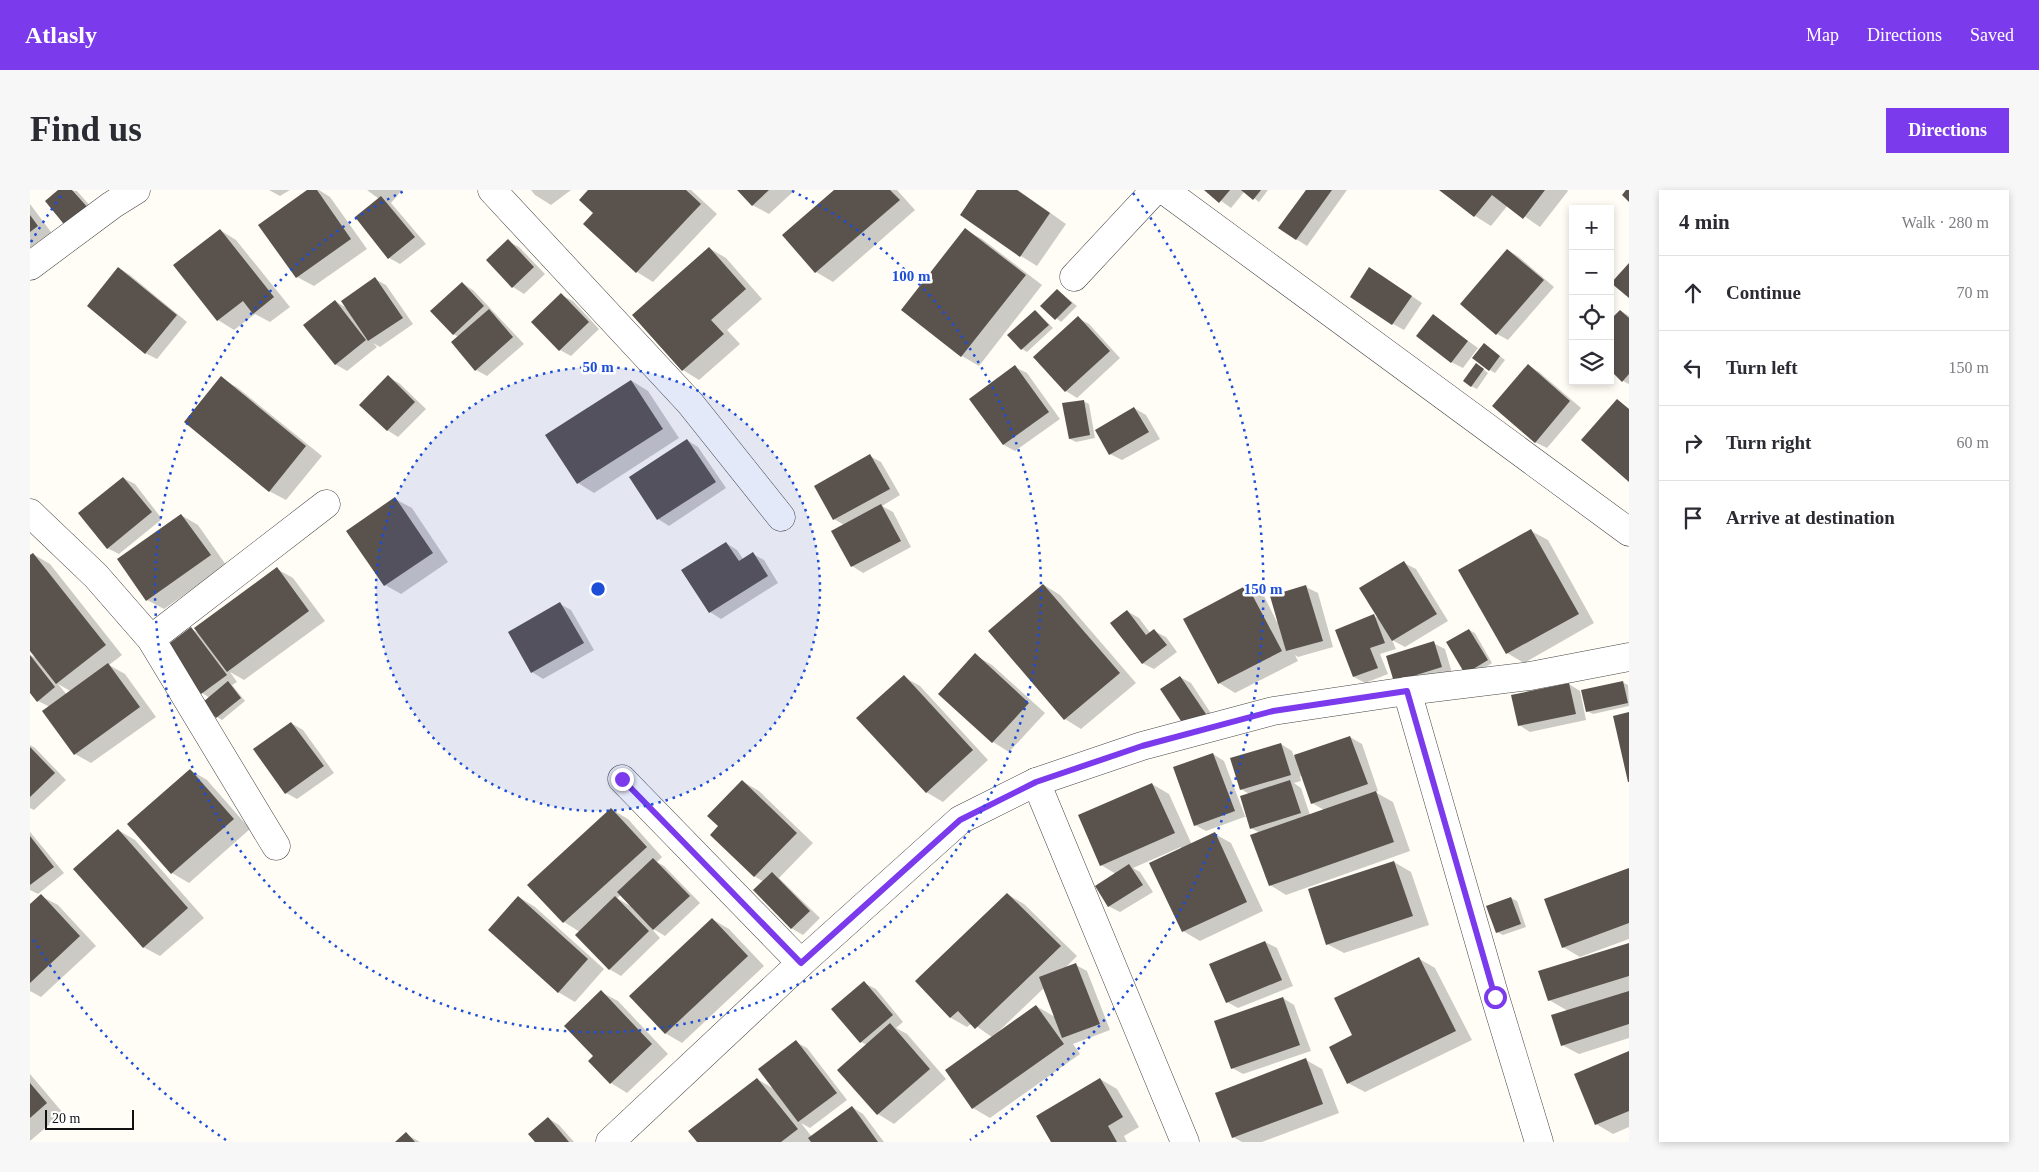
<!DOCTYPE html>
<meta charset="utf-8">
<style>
body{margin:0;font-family:"Times New Roman",serif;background:#f7f7f7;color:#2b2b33}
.controls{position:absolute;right:15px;top:15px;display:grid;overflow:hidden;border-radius:0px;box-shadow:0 2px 8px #0003}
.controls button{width:45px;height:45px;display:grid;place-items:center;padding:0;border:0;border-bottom:1px solid #e1e1e2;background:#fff;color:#2b2b33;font:25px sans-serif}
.scale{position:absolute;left:15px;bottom:12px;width:89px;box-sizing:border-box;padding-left:5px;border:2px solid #111;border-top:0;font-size:14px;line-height:18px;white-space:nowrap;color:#111;-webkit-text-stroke:4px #fff;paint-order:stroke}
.stop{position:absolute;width:15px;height:15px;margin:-11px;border:4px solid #7c3aed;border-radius:50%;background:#fff}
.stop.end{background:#7c3aed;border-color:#fff;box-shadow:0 1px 5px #0008}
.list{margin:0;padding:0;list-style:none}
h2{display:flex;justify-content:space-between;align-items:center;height:65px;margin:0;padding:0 20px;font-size:21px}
h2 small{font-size:16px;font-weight:400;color:#7c7c81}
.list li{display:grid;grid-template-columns:32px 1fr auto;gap:15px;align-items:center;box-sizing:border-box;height:75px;padding:0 20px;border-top:1px solid #e1e1e2}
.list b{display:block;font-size:19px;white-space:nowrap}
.list em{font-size:16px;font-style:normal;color:#7c7c81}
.icon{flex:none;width:28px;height:28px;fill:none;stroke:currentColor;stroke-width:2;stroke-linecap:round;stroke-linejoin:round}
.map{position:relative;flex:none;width:1599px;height:952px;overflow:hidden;border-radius:0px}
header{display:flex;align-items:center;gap:30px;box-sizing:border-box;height:70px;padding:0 25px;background:#7c3aed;color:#fff}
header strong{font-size:24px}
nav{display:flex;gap:28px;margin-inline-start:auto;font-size:18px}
.intro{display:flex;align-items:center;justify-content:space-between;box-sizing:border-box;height:120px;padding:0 30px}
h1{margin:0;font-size:35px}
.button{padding:12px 22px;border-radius:0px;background:#7c3aed;color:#fff;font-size:18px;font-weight:700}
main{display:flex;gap:30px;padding:0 30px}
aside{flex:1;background:#fff;border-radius:0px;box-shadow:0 2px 8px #0003}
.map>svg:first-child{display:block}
.shadow{fill:#0003;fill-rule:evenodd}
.building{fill:#5a524d}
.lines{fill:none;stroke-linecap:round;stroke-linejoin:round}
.minor-casing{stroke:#444;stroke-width:29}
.minor{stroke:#fff;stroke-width:28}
.route{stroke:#7c3aed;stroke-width:6}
.ring{fill:none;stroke:#1d4ed8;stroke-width:2.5;stroke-dasharray:2.5 5}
.centre{fill:#1d4ed8;stroke:#fff;stroke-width:2.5}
.ring-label{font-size:15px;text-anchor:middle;font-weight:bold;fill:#1d4ed8;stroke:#fff;stroke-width:5;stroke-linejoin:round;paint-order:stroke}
</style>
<header>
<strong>Atlasly</strong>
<nav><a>Map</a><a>Directions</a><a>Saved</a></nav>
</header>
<div class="intro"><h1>Find us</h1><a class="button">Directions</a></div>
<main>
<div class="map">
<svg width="1599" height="952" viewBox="0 0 1599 952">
<rect width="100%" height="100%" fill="#fffdf5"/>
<g class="shadow">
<path d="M30,0l17,1 22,25z"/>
<path d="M239,0h21l-10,6z"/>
<path d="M279,0h10l11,7 37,52 -53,37 -17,-9z"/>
<path d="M337,0h35l-11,13 35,41 -26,20 -11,-6 -10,-59z"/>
<path d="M501,0h40l-20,15 -16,-10z"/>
<path d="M560,0h101l26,24 -64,68 -16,-10 -52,-48 10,-11z"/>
<path d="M709,0h56l-26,24 -17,-9z"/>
<path d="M806,0h61l18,20 -82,72 -17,-10 -32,-37z"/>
<path d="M949,0h39l48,34 -29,42 -16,-10z"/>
<path d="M1176,0h62l-9,12 -14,-11 -14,17z"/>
<path d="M1277,0h40l-40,56 -11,-7z"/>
<path d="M1411,0h126l1,1 -28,36 -32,-22 -17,21 -16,-10z"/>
<path d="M0,14l24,32 -24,17z"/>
<path d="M190,40l16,10 54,67 -20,15 -15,-8 -21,16 -16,-10z"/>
<path d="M935,40l17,9 60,46 -63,81 -17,-10 -60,-46z"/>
<path d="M478,51l11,6 26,27 -21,20 -11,-7z"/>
<path d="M679,58l17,10 36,41 -35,31 13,14 -41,36 -16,-10z"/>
<path d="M1478,60l11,7 35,30 -46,53 -11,-6z"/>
<path d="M89,78l11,7 57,47 -30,37 -12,-6z"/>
<path d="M1351,85l41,28 -18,27 -11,-6z"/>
<path d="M345,89l11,6 27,39 -33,23 -7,-4 4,4 -30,24 -12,-7v-63l13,8z"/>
<path d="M432,93l11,7 51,54 -37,32 -11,-6 -17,-33 -6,-3z"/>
<path d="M1027,100l20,16 -16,16 -19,-16z"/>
<path d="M531,105l12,6 26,28 -28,27 -11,-6z"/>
<path d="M1006,121l17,17 -26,24 -5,-3z"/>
<path d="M1591,121l8,5v68l-6,-3z"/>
<path d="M1403,126l45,32 -15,20 -12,-6z"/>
<path d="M1048,128l11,6 31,34 -43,40 -11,-7 -31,-34z"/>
<path d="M1459,158l16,12 -10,13 -5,-3z"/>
<path d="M1498,176l11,6 42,36 -34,40 -12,-6z"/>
<path d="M985,177l12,6 33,46 -45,32 -11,-6 -33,-45z"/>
<path d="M1452,178l6,5 -11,16 -6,-3z"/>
<path d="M358,187l11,6 27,26 -28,28 -11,-7z"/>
<path d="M191,188l17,10 84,68 -36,44 -17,-9z"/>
<path d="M602,191l16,10 31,47 -85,55 -16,-10z"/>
<path d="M1053,211l6,3 6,34 -19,4 -6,-3z"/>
<path d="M1104,218l12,7 14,24 -38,21 -12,-6z"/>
<path d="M657,250l11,7 28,41 -57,38 -11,-7z"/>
<path d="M840,266l11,6 19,33 -18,11 11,6 18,35 -48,26 -11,-7 -8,-41 -10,-6 -18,-33z"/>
<path d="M93,288l12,6 27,35 -43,35 -12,-6z"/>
<path d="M365,309l17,9 36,54 -47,32 -16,-9z"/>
<path d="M151,325l17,10 28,40 -62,44 -17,-9z"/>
<path d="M1501,341l17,9 46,83 -70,40 -17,-10z"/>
<path d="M696,353l11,7 7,10 9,-6 11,6 14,23 -57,36 -11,-7z"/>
<path d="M3,364l17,10 72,91 -13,10 16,9 31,43 -65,46 -16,-9 -25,-47 -12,-6 -8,-10v-36l8,4 -8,-10v-92zM28,494l14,8 -5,3z"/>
<path d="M1374,373l12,6 32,52 -43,26 -13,-7 4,9 -16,5 8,20 -23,9 -11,-6 20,-61 6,3z"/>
<path d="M247,379l16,9 32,43 -81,59 -14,-8 7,10 -5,3 13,16 -23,19 -5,-3 -7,-19 -8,-5 -11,-64 10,5z"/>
<path d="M1014,395l16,10 76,88 -55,46 -16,-10z"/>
<path d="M1217,397l17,9 13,26 29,-35 12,6 15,54 -35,10 -3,-2 3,6 -63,32 -16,-10z"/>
<path d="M530,414l11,6 23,40 -51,29 -11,-7z"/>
<path d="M1097,421l12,7 12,16 3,-3 12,6 11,15 -23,17 -12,-6z"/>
<path d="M1439,440l6,3 17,30 -21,13z"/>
<path d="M1403,453l12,6 7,24 -57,8z"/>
<path d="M945,465l17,10 53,48 -36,39 -16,-10 -53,-48z"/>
<path d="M874,487l16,9 68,74 -45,42 -17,-10z"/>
<path d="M1150,487l11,6 25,38 -19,12z"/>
<path d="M1592,492l6,3 1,21 -36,8 -6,-3z"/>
<path d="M1539,494l11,7 6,29 -56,12 -11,-7z"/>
<path d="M261,533l12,7 31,43 -37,26 -11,-6z"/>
<path d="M1320,547l12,7 16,47 -3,1 18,10 17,49 -124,44 -16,-10 -10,-52 -9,-5 -4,-12 -41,15 -11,-6 18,-71 11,7 21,55h2l2,-22 -8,-5 40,-45 11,7 2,6zM1272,585l10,28 12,7 -14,5 -9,-27 -7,-5 7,-2 -1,-5z"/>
<path d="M0,555l5,3 31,32 -32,30 -4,-2z"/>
<path d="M160,580l17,10 43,49 -61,54 -17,-10 -43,-49z"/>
<path d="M712,591l17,10 54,52 -34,35 41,40 -17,17 -12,-7 -27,-46 -10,-6 -34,-50z"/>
<path d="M1122,594l17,10 23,51 23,-11 16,9 32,68 -63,30 -17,-10 -2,-84 -48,21 7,4 13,20 -33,20 -12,-6 8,-32 -15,-9z"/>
<path d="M581,619l17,10 34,38 -5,5 7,4 36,37 -35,33 -15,-9 10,11 -39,38 -12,-7 -29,-37 -16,-10zM591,705l9,11 -13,-8z"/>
<path d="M88,640l17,10 69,78 -44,38 -17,-9z"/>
<path d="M0,642l34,41 -26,21 -8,-4z"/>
<path d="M1364,672l17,10 18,53 -85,28 -17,-9z"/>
<path d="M1599,679v70l-49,18 -17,-10z"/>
<path d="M977,704l17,10 53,52 -14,14 13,-5 11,6 23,59 -37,14 7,10 -90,64 -17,-10 -26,-37 46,-33 -21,-15 -5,4 -16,-9 -35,-37zM1014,798l11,29 -19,-11 -37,28 -1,-2z"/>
<path d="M11,706l17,9 38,41 -55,51 -11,-6v-85z"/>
<path d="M489,707l16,10 69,62 -29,33 -17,-10z"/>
<path d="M1481,708l6,3 9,26 -23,8 -6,-3z"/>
<path d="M682,729l17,10 35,37 -82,77 -17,-10z"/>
<path d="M1235,752l12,6 16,38 -55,22 -11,-6z"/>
<path d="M1599,754v94l-50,16 -17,-9 6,-34 -19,-11z"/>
<path d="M1388,768l17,10 37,72 -107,52 -17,-9 6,-47z"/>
<path d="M834,793l12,6 27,33 -7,6 11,6 39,45 -52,45 -16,-10 -11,-69 -6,-3z"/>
<path d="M571,802l17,9 50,53 -41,39 -16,-10 -22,-22 6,-5z"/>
<path d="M1253,808l11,7 17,46 -68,23 -11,-6z"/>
<path d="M766,852l11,6 40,52 -37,28 -9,-5 11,14 40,-30 11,7 21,28h-186l59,-63 17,10z"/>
<path d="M1599,863v74l-16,7 -17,-10z"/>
<path d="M1276,870l16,9 17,44 -77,29h-20l-9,-5z"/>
<path d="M0,884l33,39 -33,28z"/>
<path d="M1070,889l17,10 22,38 -15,9 3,6h-74z"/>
<path d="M518,928l11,7 15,17h-37z"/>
<path d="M376,944l14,8h-23z"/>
</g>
<g class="building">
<path d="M28,0h14l17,19 -22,19 -22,-27z"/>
<path d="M277,0h10l34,49 -55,39 -38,-53z"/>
<path d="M558,0h98l15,14 -65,69 -53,-49 10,-11 -14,-13z"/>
<path d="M707,0h32l-17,16z"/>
<path d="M804,0h56l10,10 -85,73 -33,-38z"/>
<path d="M947,0h40l33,23 -30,44 -60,-42z"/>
<path d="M1174,0h26l-11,13z"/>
<path d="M1211,0h20l-8,10z"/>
<path d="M1276,0h26l-36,50 -18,-12z"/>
<path d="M1409,0h106l-22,29 -31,-24 -18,22z"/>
<path d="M1596,0h3v12l-7,-7z"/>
<path d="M351,6l34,41 -27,22 -33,-42z"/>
<path d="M0,25l8,11 -8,6z"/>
<path d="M935,38l61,47 -65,82 -60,-47z"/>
<path d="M190,39l54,68 -21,17 -10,-13 -26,20 -44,-56z"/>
<path d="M478,49l26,28 -22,21 -26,-28z"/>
<path d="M679,57l37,42 -35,31 13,14 -42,37 -50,-56z"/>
<path d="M1477,59l37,31 -48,55 -36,-31z"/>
<path d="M1599,73v35l-18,-15z"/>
<path d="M88,77l59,48 -32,39 -58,-48z"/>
<path d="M1339,77l43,29 -20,29 -42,-28z"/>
<path d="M345,87l28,41 -35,23 -27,-40z"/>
<path d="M432,92l22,24 -31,29 -23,-24z"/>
<path d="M1027,99l15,14 -17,17 -15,-14z"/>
<path d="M531,103l28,29 -30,29 -28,-29z"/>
<path d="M305,110l31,40 -31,25 -32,-40z"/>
<path d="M459,119l24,28 -38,34 -24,-29z"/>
<path d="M1005,120l14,15 -28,25 -14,-15z"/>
<path d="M1590,120l9,8v56l-7,8 -12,-12v-50z"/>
<path d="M1403,124l35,27 -17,22 -35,-27z"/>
<path d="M1048,126l32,35 -45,41 -32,-35z"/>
<path d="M1454,153l16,13 -11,15 -17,-13z"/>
<path d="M1446,173l8,6 -13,18 -8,-6z"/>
<path d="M1498,174l42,37 -35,42 -43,-37z"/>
<path d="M985,175l34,47 -46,33 -34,-46z"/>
<path d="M358,185l27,27 -28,29 -28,-26z"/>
<path d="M191,186l85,70 -37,46 -85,-70z"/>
<path d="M601,190l32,49 -86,55 -32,-49z"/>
<path d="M1587,209l12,10v73l-48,-42z"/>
<path d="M1054,210l6,35 -21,4 -7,-36z"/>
<path d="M1104,217l15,25 -40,23 -14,-25z"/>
<path d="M657,249l29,43 -59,38 -28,-43z"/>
<path d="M840,264l20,35 -57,31 -19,-34z"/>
<path d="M93,287l29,35 -45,37 -29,-36z"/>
<path d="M365,307l38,56 -49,33 -38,-55z"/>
<path d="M851,314l20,37 -50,26 -20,-36z"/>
<path d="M151,324l30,41 -65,46 -29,-42z"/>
<path d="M1501,339l48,85 -73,40 -48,-84z"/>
<path d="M696,352l13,19 14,-9 15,24 -59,37 -28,-43z"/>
<path d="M3,363l73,92 -50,39 -26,-33v-96z"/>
<path d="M1374,371l33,53 -45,27 -33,-53z"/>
<path d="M247,377l32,44 -82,61 -33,-44z"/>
<path d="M1013,394l77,89 -56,47 -76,-89z"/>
<path d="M1217,395l35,66 -64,33 -35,-65z"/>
<path d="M1276,395l17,56 -37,10 -16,-55z"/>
<path d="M530,412l24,41 -53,30 -23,-41z"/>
<path d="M1097,420l19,25 8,-6 13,16 -25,19 -32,-41z"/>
<path d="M1344,424l11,29 -15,5 8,20 -25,9 -18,-47z"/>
<path d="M161,437l36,48 -26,19 -35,-48z"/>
<path d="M1439,439l19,31 -23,14 -19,-32z"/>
<path d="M1404,451l8,26 -48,15 -8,-26z"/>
<path d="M945,463l54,50 -37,40 -54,-49z"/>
<path d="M0,465l25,32 -18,15 -7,-9z"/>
<path d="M78,473l32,44 -66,48 -32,-44z"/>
<path d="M874,485l69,75 -47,43 -70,-75z"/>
<path d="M1150,486l26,38 -21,13 -25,-38z"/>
<path d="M198,491l13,17 -25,20 -13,-16z"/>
<path d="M1593,491l5,22 -42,9 -5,-22z"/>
<path d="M1539,493l7,31 -58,12 -7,-31z"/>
<path d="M1599,522v70h-1l-15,-66z"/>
<path d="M261,532l33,44 -39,28 -32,-45z"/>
<path d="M1320,546l18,48 -57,20 -17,-49z"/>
<path d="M1251,553l10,32 -51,15 -10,-32z"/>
<path d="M0,557l25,26 -25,24z"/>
<path d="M1183,563l22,58 -41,15 -21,-59z"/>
<path d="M160,579l44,50 -63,55 -44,-50z"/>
<path d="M712,590l55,53 -43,44 -44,-42 8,-9 -11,-10z"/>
<path d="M1260,590l11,33 -51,16 -10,-33z"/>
<path d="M1122,593l23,50 -75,33 -22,-51z"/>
<path d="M1346,601l18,51 -125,44 -19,-51z"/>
<path d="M581,618l36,39 -84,76 -36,-38z"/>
<path d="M88,639l70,79 -45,40 -70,-79z"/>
<path d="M1185,642l32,70 -65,30 -33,-69z"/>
<path d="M0,646l24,31 -24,18z"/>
<path d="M623,668l37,38 -37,34 -36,-38z"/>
<path d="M1364,671l19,55 -87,29 -18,-56z"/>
<path d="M1099,674l14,21 -35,22 -13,-21z"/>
<path d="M1599,678v55l-67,25 -18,-49z"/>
<path d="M742,682l38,39 -19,18 -38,-39z"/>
<path d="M977,703l54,53 -86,83 -17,-18 -8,7 -35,-37z"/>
<path d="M11,704l39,42 -50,47v-79z"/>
<path d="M488,706l70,63 -30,34 -70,-63z"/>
<path d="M585,706l34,35 -40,39 -34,-35z"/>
<path d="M1481,707l10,27 -25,9 -10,-27z"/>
<path d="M682,728l36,38 -83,78 -36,-38z"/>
<path d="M1235,751l17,39 -56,23 -17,-39z"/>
<path d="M1599,753v33l-81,25 -10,-30z"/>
<path d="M1389,767l37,74 -109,53 -18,-37 23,-12 -18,-37z"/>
<path d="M1046,773l24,61 -38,14 -23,-61z"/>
<path d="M834,791l29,34 -33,28 -29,-34z"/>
<path d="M571,800l51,54 -42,40 -22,-23 5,-5 -29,-30z"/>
<path d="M1599,801v33l-68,22 -10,-31z"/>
<path d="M1253,807l17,48 -69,24 -17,-48z"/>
<path d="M1006,815l28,39 -92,65 -27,-39z"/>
<path d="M860,833l40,46 -53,46 -40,-45z"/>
<path d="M766,850l41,53 -39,29 -40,-53z"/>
<path d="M1599,861v60l-34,14 -21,-51z"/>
<path d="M1276,868l17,46 -91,34 -17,-45z"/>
<path d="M727,888l41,51 -17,13h-84l-9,-11z"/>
<path d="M1070,888l23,39 -15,9 9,16h-66l-15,-26z"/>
<path d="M0,893l17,20 -17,15z"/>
<path d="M822,916l26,36h-67l-3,-4z"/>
<path d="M518,927l21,25h-34l-7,-8z"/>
<path d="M376,942l9,10h-20z"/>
</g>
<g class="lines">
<defs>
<g id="minor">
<path d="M462,0l198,213 91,114"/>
<path d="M1134,0l465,342"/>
<path d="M0,76l82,-61 24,-15"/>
<path d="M1044,87l81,-87"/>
<path d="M0,323l66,63 55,63 125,207"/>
<path d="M121,449l175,-135"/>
<path d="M1377,501l88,306 44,145"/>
<path d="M592,589l179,184"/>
<path d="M1006,592l149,360"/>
<path d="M580,952l191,-179 159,-143 76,-38 106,-36 131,-35 134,-20 123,-15 99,-19"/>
</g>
</defs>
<use href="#minor" class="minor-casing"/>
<use href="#minor" class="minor"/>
</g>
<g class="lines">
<path class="route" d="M592,589l179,184 159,-143 76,-38 106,-36 131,-35 134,-20 88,306"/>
</g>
<circle cx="568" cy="399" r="222" fill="#1d4ed8" fill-opacity=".12"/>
<g class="ring">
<circle cx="568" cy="399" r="222"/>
<path d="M762 1A443 443 0 1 1 374 1"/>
<path d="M196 950A665 665 0 0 1 1 746M1 52A665 665 0 0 1 33 3M1103 3A665 665 0 0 1 940 950"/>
</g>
<circle cx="568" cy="399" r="8" class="centre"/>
<g class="ring-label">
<text x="881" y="91">100 m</text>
<text x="568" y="182">50 m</text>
<text x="1233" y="404">150 m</text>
</g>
</svg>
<div class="controls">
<button>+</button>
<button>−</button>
<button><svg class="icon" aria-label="locate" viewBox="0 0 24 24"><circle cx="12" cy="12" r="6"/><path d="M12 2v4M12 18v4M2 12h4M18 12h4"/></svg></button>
<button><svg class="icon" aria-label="layers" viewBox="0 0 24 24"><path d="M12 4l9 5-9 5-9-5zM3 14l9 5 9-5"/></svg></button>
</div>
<div class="scale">20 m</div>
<div class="stop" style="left:1465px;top:807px"></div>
<div class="stop end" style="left:592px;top:589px"></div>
</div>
<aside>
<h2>4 min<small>Walk · 280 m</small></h2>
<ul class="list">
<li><svg class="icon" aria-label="ahead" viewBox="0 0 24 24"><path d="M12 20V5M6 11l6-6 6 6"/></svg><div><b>Continue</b></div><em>70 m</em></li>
<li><svg class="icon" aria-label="left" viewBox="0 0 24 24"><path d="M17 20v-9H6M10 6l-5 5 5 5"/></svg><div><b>Turn left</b></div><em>150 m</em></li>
<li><svg class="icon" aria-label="right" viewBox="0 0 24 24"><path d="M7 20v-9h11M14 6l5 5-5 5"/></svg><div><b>Turn right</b></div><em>60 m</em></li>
<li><svg class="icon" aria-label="arrive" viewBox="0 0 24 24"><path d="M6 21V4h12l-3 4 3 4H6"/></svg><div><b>Arrive at destination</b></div></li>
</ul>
</aside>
</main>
